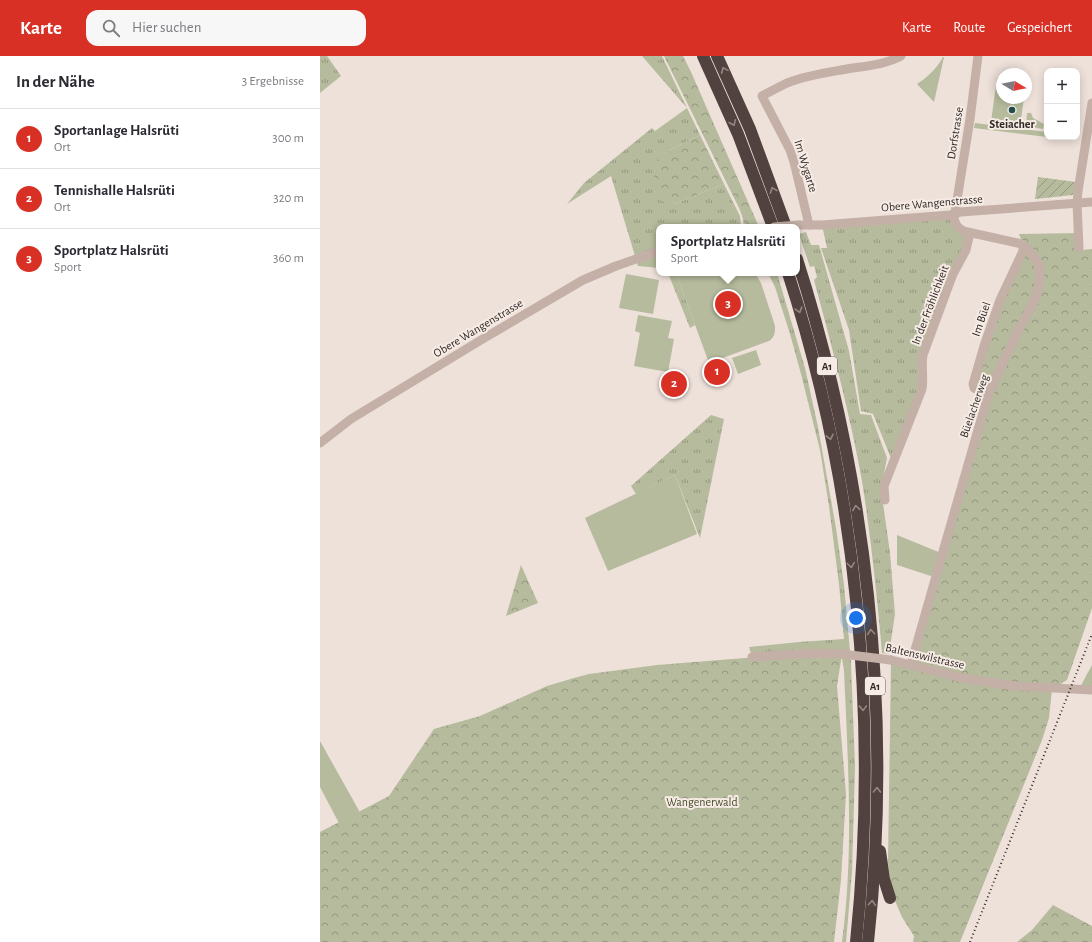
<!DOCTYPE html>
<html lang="de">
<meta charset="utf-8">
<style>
body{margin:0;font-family:"Alegreya Sans",sans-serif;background:#f7f7f7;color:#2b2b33}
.controls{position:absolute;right:12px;top:12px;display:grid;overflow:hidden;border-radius:8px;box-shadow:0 2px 10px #0003}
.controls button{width:36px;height:36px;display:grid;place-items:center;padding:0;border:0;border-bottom:1px solid #e1e1e2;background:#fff;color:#2b2b33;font:20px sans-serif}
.compass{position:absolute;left:676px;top:12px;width:36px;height:36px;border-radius:50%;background:#fff;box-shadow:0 2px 10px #0003;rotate:100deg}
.you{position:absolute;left:536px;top:562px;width:14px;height:14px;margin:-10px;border:3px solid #fff;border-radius:50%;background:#1a73e8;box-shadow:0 0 0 6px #1a73e833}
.badge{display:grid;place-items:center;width:26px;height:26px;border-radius:50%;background:#d93025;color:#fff;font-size:13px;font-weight:700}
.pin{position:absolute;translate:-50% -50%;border:2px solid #fff;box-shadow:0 1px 4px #0006}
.popup{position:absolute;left:336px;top:168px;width:144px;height:52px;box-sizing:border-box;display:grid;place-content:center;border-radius:8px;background:#fff;filter:drop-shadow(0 1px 3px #0005);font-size:13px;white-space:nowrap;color:#7c7c81}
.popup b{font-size:15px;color:#2b2b33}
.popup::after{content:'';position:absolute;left:50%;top:100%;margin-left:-8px;border:8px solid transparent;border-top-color:#fff}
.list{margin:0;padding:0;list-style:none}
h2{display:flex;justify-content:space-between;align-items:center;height:52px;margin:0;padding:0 16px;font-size:17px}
h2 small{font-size:13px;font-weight:400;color:#7c7c81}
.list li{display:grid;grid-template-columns:26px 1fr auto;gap:12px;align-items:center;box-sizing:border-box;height:60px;padding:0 16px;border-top:1px solid #e1e1e2}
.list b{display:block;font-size:15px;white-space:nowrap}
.list p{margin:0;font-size:13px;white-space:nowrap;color:#7c7c81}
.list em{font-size:13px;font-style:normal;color:#7c7c81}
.icon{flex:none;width:22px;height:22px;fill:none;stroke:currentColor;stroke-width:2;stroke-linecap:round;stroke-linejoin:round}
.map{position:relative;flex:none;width:772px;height:886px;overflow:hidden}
header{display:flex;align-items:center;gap:24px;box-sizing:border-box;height:56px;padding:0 20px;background:#d93025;color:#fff}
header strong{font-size:19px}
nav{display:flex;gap:22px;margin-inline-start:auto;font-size:14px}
.search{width:280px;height:36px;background:#f7f7f7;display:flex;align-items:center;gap:10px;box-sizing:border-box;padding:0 14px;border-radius:12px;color:#7c7c81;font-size:15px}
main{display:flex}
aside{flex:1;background:#fff}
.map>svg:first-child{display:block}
.grass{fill:url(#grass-tufts)}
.forest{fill:url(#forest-crowns)}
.park{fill:#b5bb9c}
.garden{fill:url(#garden-furrows)}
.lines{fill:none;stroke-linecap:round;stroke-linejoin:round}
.minor{stroke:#c4b0a7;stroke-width:9}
.highway{stroke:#52423f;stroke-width:12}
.rail{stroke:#322927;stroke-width:2;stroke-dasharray:1 3;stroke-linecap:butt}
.minor-bridge{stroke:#c4b0a7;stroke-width:9}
.oneway{stroke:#948681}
.poi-dot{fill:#214f4b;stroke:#f6ece5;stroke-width:1.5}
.labels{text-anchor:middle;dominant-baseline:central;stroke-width:4;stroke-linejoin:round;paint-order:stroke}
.shield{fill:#f6ece5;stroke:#6d6460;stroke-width:1}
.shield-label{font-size:11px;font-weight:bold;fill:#322927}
.poi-label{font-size:12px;font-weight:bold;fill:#322927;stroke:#f6ece5}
.street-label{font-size:12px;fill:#322927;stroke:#f6ece5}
.park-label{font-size:12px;fill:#464d2d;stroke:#f6ece5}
</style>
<header>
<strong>Karte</strong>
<div class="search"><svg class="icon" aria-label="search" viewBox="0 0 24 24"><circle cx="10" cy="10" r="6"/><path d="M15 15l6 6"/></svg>Hier suchen</div>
<nav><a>Karte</a><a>Route</a><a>Gespeichert</a></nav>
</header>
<main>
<aside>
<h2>In der Nähe<small>3 Ergebnisse</small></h2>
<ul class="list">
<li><span class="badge">1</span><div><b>Sportanlage Halsrüti</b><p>Ort</p></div><em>300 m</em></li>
<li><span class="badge">2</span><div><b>Tennishalle Halsrüti</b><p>Ort</p></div><em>320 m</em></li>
<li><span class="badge">3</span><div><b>Sportplatz Halsrüti</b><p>Sport</p></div><em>360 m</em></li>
</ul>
</aside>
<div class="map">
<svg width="772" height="886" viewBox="0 0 772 886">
<defs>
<pattern id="grass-tufts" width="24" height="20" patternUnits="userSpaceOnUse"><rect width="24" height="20" fill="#b5bb9c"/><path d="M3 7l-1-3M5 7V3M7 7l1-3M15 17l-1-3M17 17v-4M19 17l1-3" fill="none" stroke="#94987f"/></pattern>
<pattern id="forest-crowns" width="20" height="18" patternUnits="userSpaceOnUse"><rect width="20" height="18" fill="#b5bb9c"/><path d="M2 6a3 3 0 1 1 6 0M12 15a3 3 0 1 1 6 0" fill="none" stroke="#94987f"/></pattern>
<pattern id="garden-furrows" width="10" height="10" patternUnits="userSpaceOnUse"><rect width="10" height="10" fill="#b5bb9c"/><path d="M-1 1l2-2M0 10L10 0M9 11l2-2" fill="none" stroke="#94987f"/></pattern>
</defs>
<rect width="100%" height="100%" fill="#eee1da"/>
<g class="grass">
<path d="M0,0h7l14,20 -21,17z"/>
<path d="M322,0h20l38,79 -36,18 10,51 50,-20 16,32 1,11h-82v41l-21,-2 -27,-90 -44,28 17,-21 68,-55 3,3 32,-23z"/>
<path d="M634,162l16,15 -47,122 1,26 -33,77 -18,-44 -12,-3 -12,-81 -28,-82h6l-5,-23z"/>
<path d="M486,176l5,13h8l30,106 11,63 11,1 16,43 -6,31 9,64 5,61 -6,40 -7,-1c-5,-57 -11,-115 -20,-172 -12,-67 -30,-134 -48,-201l3,-3 -3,-11 -4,1 -11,-33z"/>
<path d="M348,217h8l19,52 -5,3z"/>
<path d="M448,217h9l28,95 13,59 18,101 8,57 7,77 4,104 -3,106 -6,70h-4c12,-90 6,-180 2,-271l-2,-13 -90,-1 -3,-10 50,-5 45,-3 -5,-55 -10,-78 -9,-56 -19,-76 -11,-40 -15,-47z"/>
<path d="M391,359l13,4 -24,119 -25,-63 -39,19 -5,-8z"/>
</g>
<g class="forest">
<path d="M344,0h19l8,16 68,155h-15l-1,-8 -3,-9z"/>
<path d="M380,79l24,49 -50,20 -13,-3 -10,-35 13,-13z"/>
<path d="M761,177v17l11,-1v359l-25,72 -15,9 -3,29 -7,22 -82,202h-47l1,-6 -12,-19 -10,-23 -4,-32 3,-202 20,4 77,-268 -14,-8 49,-143 -4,-11z"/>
<path d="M201,509l17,38 -32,13z"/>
<path d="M476,598h46l-5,32 9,108 -5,86 -7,62h-514v-110l69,-36 45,-67 46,-13 67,-30 27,-8 15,-4 68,-9z"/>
<path d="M772,609v25l-13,-1z"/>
<path d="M733,849l39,21v16h-75l15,-12z"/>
</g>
<g class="park">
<path d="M623,1h1l-10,45 -17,-18c11,-7 20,-16 26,-27z"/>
<path d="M677,22h5v20h22l-4,28 -29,-4z"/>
<path d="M707,57h4l2,5 11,6 -1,5 -17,-3z"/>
<path d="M655,67l72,9v5l-73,-9z"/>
<path d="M356,217h79l6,10 14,43c0,6 0,11 -6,15l-60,22z"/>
<path d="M306,218l33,6 -6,34 -34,-6z"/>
<path d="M318,259l34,6 -4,17 6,1 -6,33 -34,-6 6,-33 -5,-2z"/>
<path d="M436,294l5,15 -23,9 -6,-16z"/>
<path d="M355,419l22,59 -89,37 -23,-53z"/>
<path d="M577,479l44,18 -7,24 -37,-12z"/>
<path d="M0,685l42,75 -21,11 -21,-40z"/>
</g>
<path class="garden" d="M718,121l38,5 -3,13 -38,4z"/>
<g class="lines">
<g class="minor">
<path d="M479,169h23l128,-10 11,-3 131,-10"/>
<path d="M489,169l-15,-63 -4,-12 -28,-54c9,-5 17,-9 25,-13 17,-7 36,-10 54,-13 20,-4 41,-4 60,-14"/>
<path d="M759,192l-2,-45 1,-12 14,-88"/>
<path d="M668,339l-14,-7 -1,-4 11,-38 16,-46 23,-49v-6"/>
<path d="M0,387l31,-24 130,-79 102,-60 33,-14 43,-15"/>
<path d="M565,444l-1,-14 38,-97c2,-11 -1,-23 1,-34l30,-81 13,-24 4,-17"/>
<path d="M432,601l62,-4 28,1"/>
<path d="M571,604l71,18 53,8 77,4"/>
<path d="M591,608l33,-116 44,-153 28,-60 20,-38 3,-12 1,-10 -1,-9 -4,-8 -6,-8 -6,-5 -5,-2 -55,-12 -6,-5 -3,-7 16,-100 8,-63"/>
</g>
<g class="highway">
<path d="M383,0l35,78 35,93"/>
<path d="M397,0l33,73 36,98"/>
<path d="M477,203c70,219 96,454 71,683"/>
<path d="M468,217c69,213 91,447 68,669"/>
<path d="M560,795l4,28 6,19"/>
</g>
<path class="rail" d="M650,886l122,-308"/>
<g class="minor-bridge">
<path d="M454,171l25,-2"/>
<path d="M522,598l49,6"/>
</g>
</g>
<defs><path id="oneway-chevron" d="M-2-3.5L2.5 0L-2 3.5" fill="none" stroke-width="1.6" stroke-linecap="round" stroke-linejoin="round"/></defs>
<g class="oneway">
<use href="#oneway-chevron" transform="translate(404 14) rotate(-114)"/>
<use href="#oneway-chevron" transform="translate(413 67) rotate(67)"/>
<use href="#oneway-chevron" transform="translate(453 134) rotate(-110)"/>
<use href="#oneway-chevron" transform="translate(479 254) rotate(74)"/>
<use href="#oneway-chevron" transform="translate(510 381) rotate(78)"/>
<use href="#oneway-chevron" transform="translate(536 452) rotate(-99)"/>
<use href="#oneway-chevron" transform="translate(531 509) rotate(83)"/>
<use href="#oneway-chevron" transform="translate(551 576) rotate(-95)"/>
<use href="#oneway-chevron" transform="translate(543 652) rotate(88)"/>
<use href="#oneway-chevron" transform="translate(557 734) rotate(-89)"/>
<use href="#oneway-chevron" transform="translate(552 847) rotate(-85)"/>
</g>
<circle class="poi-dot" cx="692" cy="54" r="4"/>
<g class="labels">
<g class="shield">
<rect x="497" y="301" width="20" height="18" rx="3"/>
<rect x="545" y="621" width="20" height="18" rx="3"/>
</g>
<g class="shield-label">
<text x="507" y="310">A1</text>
<text x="555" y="630">A1</text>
</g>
<g class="poi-label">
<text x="692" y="68">Steiacher</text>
</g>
<g class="street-label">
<text transform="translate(635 77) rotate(-81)">Dorfstrasse</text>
<text transform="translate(486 110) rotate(73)">Im Wygarte</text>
<text transform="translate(612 147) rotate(-5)">Obere Wangenstrasse</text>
<text transform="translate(610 249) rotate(-69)">In der Fröhlichkeit</text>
<text transform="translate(661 263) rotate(-71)">Im Büel</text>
<text transform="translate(158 272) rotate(-31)">Obere Wangenstrasse</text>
<text transform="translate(654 350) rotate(-71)">Büelacherweg</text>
<text transform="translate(605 600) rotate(13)">Baltenswilstrasse</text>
</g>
<g class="park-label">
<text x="382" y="746">Wangenerwald</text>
</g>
</g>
</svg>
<div class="controls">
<button>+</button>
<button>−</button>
</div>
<svg class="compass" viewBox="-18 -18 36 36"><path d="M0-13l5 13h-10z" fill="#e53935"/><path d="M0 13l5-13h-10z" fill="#7c7c81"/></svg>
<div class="you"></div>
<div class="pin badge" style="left:397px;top:316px">1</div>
<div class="pin badge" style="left:354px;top:328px">2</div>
<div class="pin badge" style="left:408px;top:248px">3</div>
<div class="popup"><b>Sportplatz Halsrüti</b>Sport</div>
</div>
</main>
